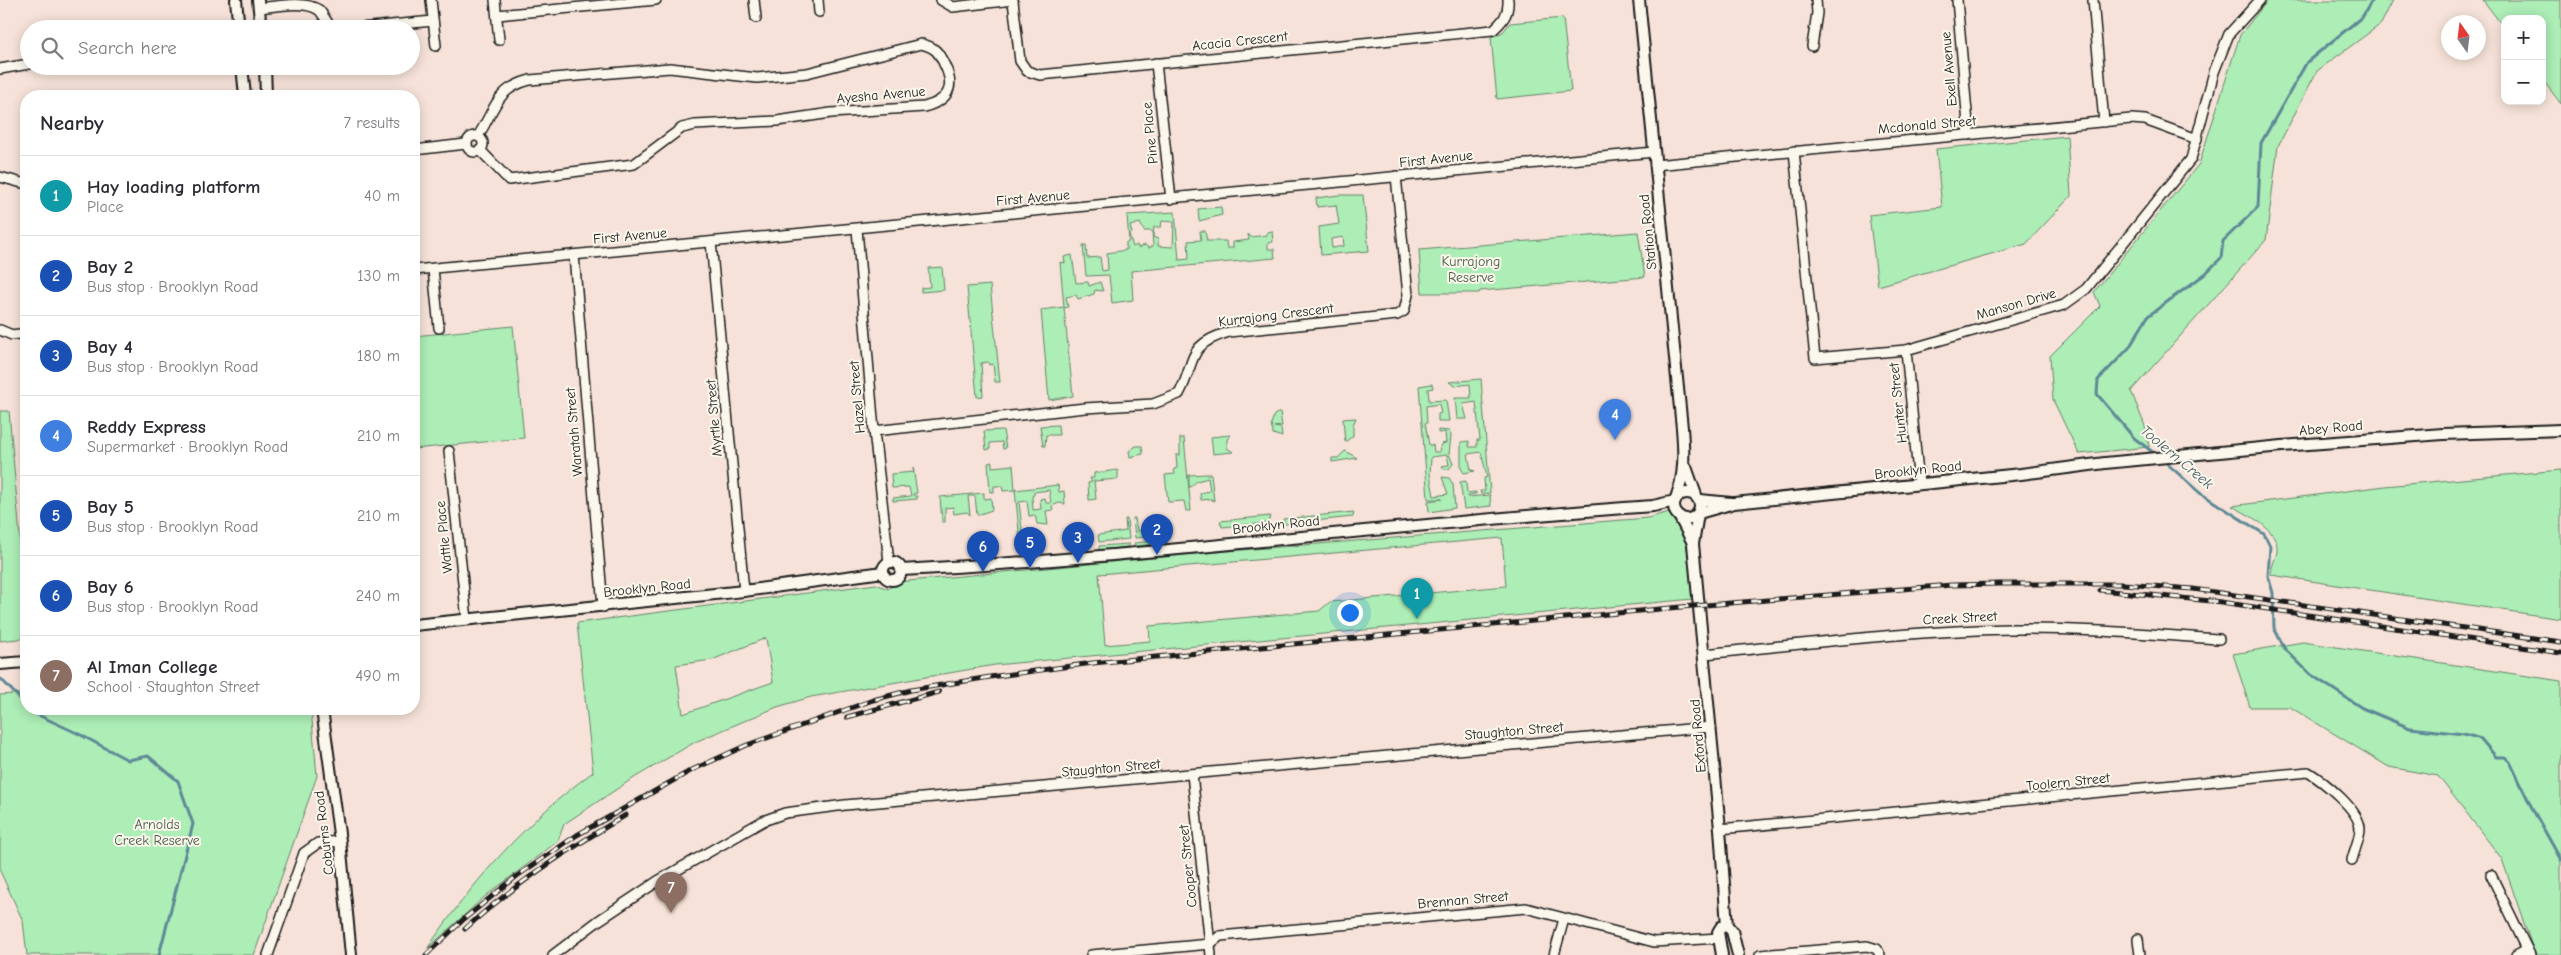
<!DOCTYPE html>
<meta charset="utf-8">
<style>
body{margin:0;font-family:"Comic Neue",sans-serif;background:#f2f2f3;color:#2b2b33}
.controls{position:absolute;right:15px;top:15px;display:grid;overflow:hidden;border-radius:10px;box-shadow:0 2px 12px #0003}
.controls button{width:45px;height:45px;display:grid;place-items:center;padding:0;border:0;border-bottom:1px solid #e1e1e2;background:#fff;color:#2b2b33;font:25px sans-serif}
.compass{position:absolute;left:2441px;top:15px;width:45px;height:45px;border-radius:50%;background:#fff;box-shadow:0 2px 12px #0003;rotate:346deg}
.you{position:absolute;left:1349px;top:612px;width:18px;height:18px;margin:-12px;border:4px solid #fff;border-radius:50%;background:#1a73e8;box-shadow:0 0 0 8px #1a73e833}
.badge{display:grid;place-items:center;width:32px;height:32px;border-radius:50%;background:#7c3aed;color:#fff;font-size:16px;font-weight:700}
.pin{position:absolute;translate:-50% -41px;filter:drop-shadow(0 1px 2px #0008)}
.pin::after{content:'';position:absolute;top:26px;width:18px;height:15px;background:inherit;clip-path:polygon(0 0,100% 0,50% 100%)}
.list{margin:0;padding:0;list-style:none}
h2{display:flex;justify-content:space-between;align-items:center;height:65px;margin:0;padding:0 20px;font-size:21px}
h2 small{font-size:16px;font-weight:400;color:#7c7c81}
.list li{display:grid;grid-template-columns:32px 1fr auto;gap:15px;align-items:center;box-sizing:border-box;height:80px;padding:0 20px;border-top:1px solid #e1e1e2}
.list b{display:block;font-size:19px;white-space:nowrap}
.list p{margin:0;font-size:16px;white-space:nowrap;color:#7c7c81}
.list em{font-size:16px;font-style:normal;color:#7c7c81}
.icon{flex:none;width:28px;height:28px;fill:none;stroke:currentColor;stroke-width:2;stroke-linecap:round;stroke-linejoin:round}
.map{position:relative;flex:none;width:2561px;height:955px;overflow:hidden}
.search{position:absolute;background:#fff;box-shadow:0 2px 12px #0003;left:20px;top:20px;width:400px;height:55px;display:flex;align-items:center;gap:12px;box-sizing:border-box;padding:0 18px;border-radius:28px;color:#7c7c81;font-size:19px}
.panel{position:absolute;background:#fff;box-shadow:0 2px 12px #0003;left:20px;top:90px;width:400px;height:625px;border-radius:20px}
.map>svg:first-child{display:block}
.green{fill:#adedb6;stroke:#648469;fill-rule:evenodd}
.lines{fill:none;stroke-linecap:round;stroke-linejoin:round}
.stream{stroke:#5d8996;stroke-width:3}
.minor-casing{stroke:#1c1c1c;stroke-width:12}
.tertiary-casing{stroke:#1c1c1c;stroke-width:14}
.minor{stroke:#fbf7ec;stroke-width:9}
.tertiary{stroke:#fbf7ec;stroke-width:10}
.rail-casing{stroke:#1c1c1c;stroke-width:5}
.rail{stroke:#fbf7ec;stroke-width:3;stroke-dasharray:9;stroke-linecap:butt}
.labels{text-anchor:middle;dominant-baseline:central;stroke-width:4;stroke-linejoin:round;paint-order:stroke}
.street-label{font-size:14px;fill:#1c1c1c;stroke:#fbf7ec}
.park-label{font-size:14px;fill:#485b4a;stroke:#fbf7ec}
.water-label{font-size:15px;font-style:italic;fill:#425c63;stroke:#fbf7ec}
</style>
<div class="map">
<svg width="2561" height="955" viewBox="0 0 2561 955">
<rect width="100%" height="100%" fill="#f6e2d8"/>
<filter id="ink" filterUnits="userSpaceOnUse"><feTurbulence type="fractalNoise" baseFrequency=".02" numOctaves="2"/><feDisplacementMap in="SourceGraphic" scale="10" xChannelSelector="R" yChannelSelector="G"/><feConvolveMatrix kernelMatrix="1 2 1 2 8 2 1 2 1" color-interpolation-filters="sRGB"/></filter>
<g filter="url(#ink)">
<g class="green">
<path d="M2268,0h125l-12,24 -64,47 -39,75 -12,94 -135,151 14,35 4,21 -70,7 -26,-54 -3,-44 50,-50 -6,-14 105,-128 41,-129z"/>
<path d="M2483,0h78v104l-19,-25v-60h-37v10z"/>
<path d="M1563,18l8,73 -74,8 -6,-62 12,-5 7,-9z"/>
<path d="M2067,136l4,60 -45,48 -148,42 -9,-71 73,-8 -6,-58z"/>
<path d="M1339,195h24l6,56 -48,4 -2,-28 20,-3 -3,-19 -19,2 -1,-9zM1343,237l1,9 -12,2 -1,-9z"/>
<path d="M1221,207l1,8 -23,6 -1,-12z"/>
<path d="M1175,212l4,48 10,-1 -1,-18 13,-1 -1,-9h5l2,10h19l1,7h6v-6l16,-2 -1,-6 3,3 16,-2v-3l5,-1 1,11 -5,1v6h6l1,9 -144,13 2,29 -21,3 -3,-28 -23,1 -3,-31h3l1,13 13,-1 2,14 6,-1 -1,-17 19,-3v-8h3l-2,-27zM1162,221l12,1 -1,25 -15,-1v-7l-5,-2 1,-10h7zM1140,223l4,8h8l1,15 -4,2 -4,-3 -7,3 -1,-3 -4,2 -4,-13 3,-1 -2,-7z"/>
<path d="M1638,232l7,45 -165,14 -1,2h-57l-3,-43z"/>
<path d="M1072,255l4,28 12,-1 1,4 11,-4 3,9 -8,-1 -1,4 -16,5 -2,-4 -10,2 2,10 -4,1 9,88 -24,4 -8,-90 23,-3 -4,-45 5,1 -1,-6z"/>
<path d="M942,267l2,23 -23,2v-4l9,-1 -2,-19z"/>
<path d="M990,285l10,97h-5l-2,-18 -4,1 -1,-3 -7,1 2,33 -6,1 -10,-110z"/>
<path d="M513,326l11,112 -110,11v-113z"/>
<path d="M1481,379l9,114 -9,1 -1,-3h5l-1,-13 3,-1 -6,-25 -13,2 3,16 4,1 -11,2 -3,-5v-26l8,-1v6h8v-7h3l-4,-38 -13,2 4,15h-10l-2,-21h16l-1,-14 -15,2 -6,-4z"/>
<path d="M1432,384l1,4 -5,1 1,12 17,-1 3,21h-11v-7l3,-1 -2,-9 -13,2 1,17h-2l4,22h4l1,7h5l2,-8 5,-1 -1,-11 -7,1v-3l11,1 2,5 -2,18 4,10 -4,5h-5l-2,-3 7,-1 -2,-10 -16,2 -1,17 4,22 14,-2 -6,-17 7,1 4,6 2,24 -26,4 -1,-11 14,-2h-14l-9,-113z"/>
<path d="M0,411h9l17,193v34l-26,3z"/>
<path d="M1280,412l2,14 -8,1 7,1 1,9 -9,-3 -2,-10 3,-9z"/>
<path d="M1356,418l-3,7v11l-8,6 -2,-23z"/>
<path d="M1058,425l1,10h-13l-1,11h-2l-3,-20z"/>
<path d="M1003,430l3,18 -3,1 -1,-7 -12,1v6l-4,1 -2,-19z"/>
<path d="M1230,435l-3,5v8l6,4 -20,2 -2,-17z"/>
<path d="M1180,438h4l7,73h-5l-2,-10 -16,1 -3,-27 10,-1 -1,-5 3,-1 -1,-13h4z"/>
<path d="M1136,446h6l1,8 -13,3 -1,-6z"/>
<path d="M1345,451l12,7 -25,4v-4h6z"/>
<path d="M992,462v5l21,-2 2,25 43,-5 1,7 5,-1 1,13 -6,-1 -7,3 1,4 -7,1 2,14 -11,-1 -2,-9 -6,1 -2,-15 -8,1 4,36h12l1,11 -15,2 -6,-61 -12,1 -1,-5h-8v6h-4l-2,-29zM1049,490l2,13h-5l-1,-5 -5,1 1,10 -8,1 -1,-14 2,-1v-3z"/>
<path d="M913,467l4,26 -4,1 1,2h3v3l-24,2v-3l18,-2 -2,-9 -17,1 -1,-14 23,-2z"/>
<path d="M1118,470v9l-24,2 2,18 -7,1 -1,-17 4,-1 -2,-4h4v-5z"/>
<path d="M2561,470v149l-290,-44c0,-8 4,-15 6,-23 3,-23 -29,-37 -45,-46l153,-20z"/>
<path d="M1207,474h4l3,27 -3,-2 -10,1 -1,-7 10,-2 -2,-13 -11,3 -8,7v-13z"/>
<path d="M1466,481l1,12 9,-1v2l-7,1 -1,2 22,-2 1,11 -27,3 -4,-27z"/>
<path d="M984,493v6l7,-1 1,12 -15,5 -2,-19h-7l2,19 -3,-3 -13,2 -1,-7 -8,1v14h-3l-2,-25z"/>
<path d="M1354,512l-1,5 -68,7 -2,-5z"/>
<path d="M1669,512c22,20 20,59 24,87l-698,66 -184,32 -34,10 -82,35 -66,39 -65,43 -6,17 -75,57 -56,51c46,-68 99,-128 166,-177l-16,-149 299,-39 12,5 9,-7 331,-31 420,-33zM1502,538l4,48 -176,16 -11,9 -170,15 1,15 -45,4 -6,-71zM766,638l7,44 -90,32 -7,-49 36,-5z"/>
<path d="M1270,516l-2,7 -46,4 -2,-6z"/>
<path d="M1133,518h2l2,13 28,-3v7l-30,3z"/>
<path d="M1125,519h2l2,20 -30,3 -1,-7 28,-4z"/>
<path d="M1166,540l1,3 -31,3 -2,-3z"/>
<path d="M1129,544l-2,3 -28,3v-4z"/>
<path d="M2303,642l258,39v274h-26l-33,-96 -64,-83 -49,-9 -99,-60h-40l-17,-53z"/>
<path d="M26,693v16h285l6,67 -63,179h-227l-4,-34 -23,-50v-176z"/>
</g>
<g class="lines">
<g class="stream">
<path d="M2158,456l-24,-18 -37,-44 1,-14 31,-32 19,-32 57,-42 16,-16 2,-17 35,-34 3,-64 46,-81 56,-46 9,-16"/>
<path d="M2163,460l37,33 64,41 6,12 -2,30 5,17 1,35 11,21 25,25 52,34 48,20 54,6 17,5 15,18h9l5,5 23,48 28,50"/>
<path d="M1,679l25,26"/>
<path d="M30,709l6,5 43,20 49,26 20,-4 30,25 15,43 -34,131"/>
</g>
<defs>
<g id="minor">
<path d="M431,0l5,46"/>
<path d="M495,0l4,40"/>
<path d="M754,0l2,18"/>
<path d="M818,0l1,12"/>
<path d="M941,0l12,7 60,-7"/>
<path d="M1957,0l12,135"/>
<path d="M2093,0l11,122"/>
<path d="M1013,1l7,60 7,10 13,4 453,-45c10,-9 16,-16 15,-30"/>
<path d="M259,8c17,-2 46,-8 60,2 6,6 7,14 15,19"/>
<path d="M497,15l159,-15"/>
<path d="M349,29l84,-8"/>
<path d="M1812,46l5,-33 -1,-13"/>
<path d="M1156,63l15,136"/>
<path d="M0,69l29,-5"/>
<circle cx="475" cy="144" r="8"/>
<path d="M478,136c17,-26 17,-47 52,-56l140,-12 87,10 50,-5 114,-29c15,3 18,9 24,22 11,23 2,35 -21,41l-93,6 -54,8 -82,4 -13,3 -48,36 -125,16 -29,-30"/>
<path d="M414,150l52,-6"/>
<path d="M1794,151l21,207 91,-8 158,-45 22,-16 105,-130 23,-87 15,-38 31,-34"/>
<path d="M1655,165l476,-46 14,1 52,19"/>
<path d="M0,177l26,7"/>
<path d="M857,229l17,202 15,131"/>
<path d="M711,242l33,349"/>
<path d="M574,255l29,352"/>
<path d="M433,269l6,59"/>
<path d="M414,270l1240,-118"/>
<path d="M0,330l12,5 14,-2"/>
<path d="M1906,350l13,134"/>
<path d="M874,431l211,-23 68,-4 26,-10c18,-34 6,-49 50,-62l168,-17 7,-4 4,-16 -12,-119"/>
<path d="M449,451l18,169"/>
<path d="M1704,654c102,-10 204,-23 306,-25 70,-1 139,5 209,10"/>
<path d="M1192,774l19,181"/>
<path d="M1720,829l588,-57c15,9 52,38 52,57 0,9 -6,22 -8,31"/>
<path d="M2491,875l39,80"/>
<path d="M2138,939l2,16"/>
<path d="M268,955l36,-102 14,-10 22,-2"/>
<path d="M553,955l45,-34 60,-40 105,-60 22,-8 60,-8 866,-78"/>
<path d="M1091,955l119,-11 10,-8 306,-28 128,34 65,-4"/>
<path d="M1554,955l10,-36"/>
<path d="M1760,955l107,-9 10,3 3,6"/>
<path d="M2516,955l11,-6"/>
</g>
<g id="tertiary">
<path d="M236,0l3,29"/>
<path d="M258,0l3,29"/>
<path d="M1639,0l43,428c2,25 3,47 -6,70"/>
<path d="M242,66l3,30"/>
<path d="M265,66l1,30"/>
<path d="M1686,467l10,28"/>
<circle cx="1687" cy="506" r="13"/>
<path d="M1700,500l31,3"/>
<path d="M1699,513l35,-10 287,-29 84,-11 177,-17 161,-12 118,-4"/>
<path d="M1698,514l-5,30 27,285 7,97 5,5 6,24"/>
<path d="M1679,516l14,27"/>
<circle cx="892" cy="571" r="9"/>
<path d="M901,570c252,-13 501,-47 752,-64l22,-5"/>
<path d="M414,625l330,-34 139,-19"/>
<path d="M0,664l26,-2"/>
<path d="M322,709l18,132 11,114"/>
<path d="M1722,955l-4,-23 3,-5 6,-1"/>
</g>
</defs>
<use href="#minor" class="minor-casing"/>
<use href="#tertiary" class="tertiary-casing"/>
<use href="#minor" class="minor"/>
<use href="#tertiary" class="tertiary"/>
<defs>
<g id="rail">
<path d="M2100,590l121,12 340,51"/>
<path d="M847,717l92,-25"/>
<path d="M465,929c48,-44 105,-81 161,-114"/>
<path d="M426,955l38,-36 53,-43 60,-41 115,-65 55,-25 126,-45 38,-10 79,-13 103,-14 588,-56 271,-22 48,-1h123l70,5 368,53"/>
</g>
</defs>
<use href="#rail" class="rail-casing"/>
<use href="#rail" class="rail"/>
</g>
</g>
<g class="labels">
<g class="street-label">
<text transform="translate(1240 41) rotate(-6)">Acacia Crescent</text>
<text transform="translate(1949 69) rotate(-95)">Exell Avenue</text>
<text transform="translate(881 95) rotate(-5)">Ayesha Avenue</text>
<text transform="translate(1927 125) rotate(-5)">Mcdonald Street</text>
<text transform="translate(1150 133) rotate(-96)">Pine Place</text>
<text transform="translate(1436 159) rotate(-6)">First Avenue</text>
<text transform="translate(1033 198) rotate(-5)">First Avenue</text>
<text transform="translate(1648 232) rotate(-96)">Station Road</text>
<text transform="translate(630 236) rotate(-5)">First Avenue</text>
<text transform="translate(2016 304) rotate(-16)">Manson Drive</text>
<text transform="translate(1276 315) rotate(-7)">Kurrajong Crescent</text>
<text transform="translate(857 397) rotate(-95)">Hazel Street</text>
<text transform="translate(1898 403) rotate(-96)">Hunter Street</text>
<text transform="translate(714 418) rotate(-95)">Myrtle Street</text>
<text transform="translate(2331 428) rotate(-5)">Abey Road</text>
<text transform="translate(574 432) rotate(-95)">Waratah Street</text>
<text transform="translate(1918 470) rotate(-6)">Brooklyn Road</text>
<text transform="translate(1276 525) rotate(-6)">Brooklyn Road</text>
<text transform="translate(444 537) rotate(-96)">Wattle Place</text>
<text transform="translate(647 588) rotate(-6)">Brooklyn Road</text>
<text transform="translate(1960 618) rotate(-3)">Creek Street</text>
<text transform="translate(1514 731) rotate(-5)">Staughton Street</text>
<text transform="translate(1698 736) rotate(-95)">Exford Road</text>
<text transform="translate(1111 768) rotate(-5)">Staughton Street</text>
<text transform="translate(2068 782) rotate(-6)">Toolern Street</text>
<text transform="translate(324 833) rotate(-97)">Coburns Road</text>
<text transform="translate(1188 866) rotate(-96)">Cooper Street</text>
<text transform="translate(1463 900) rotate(-5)">Brennan Street</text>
</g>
<g class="park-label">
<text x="1471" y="261">Kurrajong<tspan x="1471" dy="16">Reserve</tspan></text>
<text x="157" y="824">Arnolds<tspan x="157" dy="16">Creek Reserve</tspan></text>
</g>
<g class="water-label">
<text transform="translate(2177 457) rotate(40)">Toolern Creek</text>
</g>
</g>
</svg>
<div class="controls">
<button>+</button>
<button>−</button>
</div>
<svg class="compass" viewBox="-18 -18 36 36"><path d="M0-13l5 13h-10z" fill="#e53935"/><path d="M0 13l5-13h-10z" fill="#7c7c81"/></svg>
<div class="you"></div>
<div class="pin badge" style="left:1417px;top:619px;background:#0f9aa8">1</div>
<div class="pin badge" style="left:1157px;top:555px;background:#1a4fb4">2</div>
<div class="pin badge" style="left:1078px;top:563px;background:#1a4fb4">3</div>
<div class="pin badge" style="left:1615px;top:440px;background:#3f7fe0">4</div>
<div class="pin badge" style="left:1030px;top:568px;background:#1a4fb4">5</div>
<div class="pin badge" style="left:983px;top:572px;background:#1a4fb4">6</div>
<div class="pin badge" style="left:671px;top:913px;background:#8d6e63">7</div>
<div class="search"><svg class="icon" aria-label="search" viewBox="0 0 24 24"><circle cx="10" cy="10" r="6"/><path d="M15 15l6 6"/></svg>Search here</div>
<section class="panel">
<h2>Nearby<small>7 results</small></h2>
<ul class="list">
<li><span class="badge" style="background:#0f9aa8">1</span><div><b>Hay loading platform</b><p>Place</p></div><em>40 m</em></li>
<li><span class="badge" style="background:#1a4fb4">2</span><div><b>Bay 2</b><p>Bus stop · Brooklyn Road</p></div><em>130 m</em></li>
<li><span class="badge" style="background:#1a4fb4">3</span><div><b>Bay 4</b><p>Bus stop · Brooklyn Road</p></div><em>180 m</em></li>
<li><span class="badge" style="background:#3f7fe0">4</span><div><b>Reddy Express</b><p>Supermarket · Brooklyn Road</p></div><em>210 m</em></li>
<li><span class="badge" style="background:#1a4fb4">5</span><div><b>Bay 5</b><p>Bus stop · Brooklyn Road</p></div><em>210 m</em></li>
<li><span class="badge" style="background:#1a4fb4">6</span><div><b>Bay 6</b><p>Bus stop · Brooklyn Road</p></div><em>240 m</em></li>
<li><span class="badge" style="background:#8d6e63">7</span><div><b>Al Iman College</b><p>School · Staughton Street</p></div><em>490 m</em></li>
</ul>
</section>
</div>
